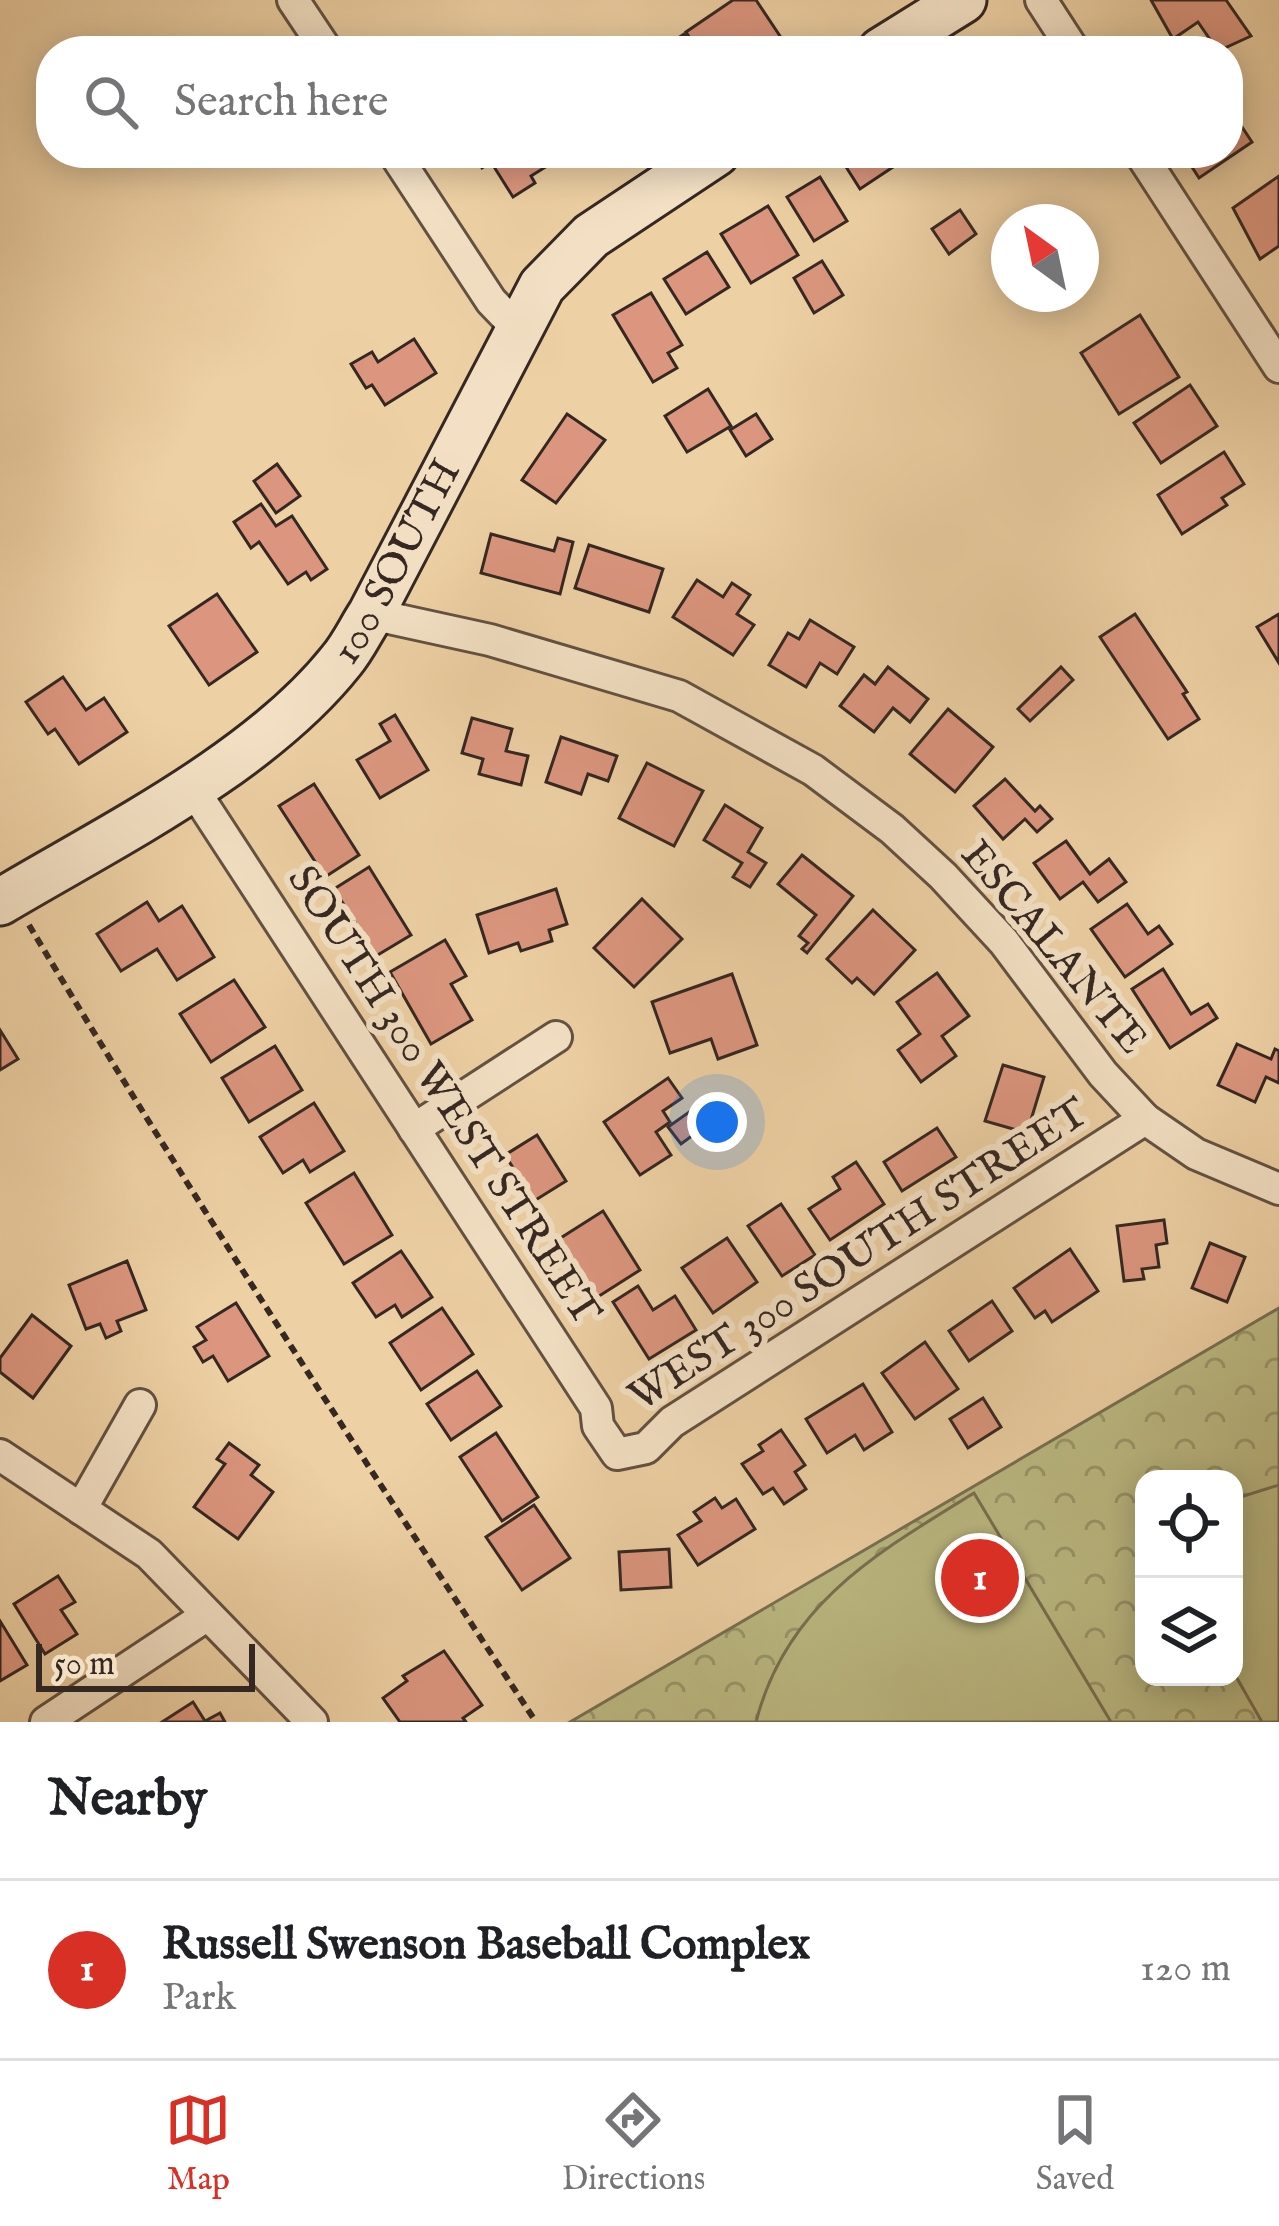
<!DOCTYPE html>
<style>
body{margin:0;font-family:"IM FELL English",serif;background:#f2f2f2;color:#202124}
.controls{position:absolute;right:36px;bottom:36px;display:grid;overflow:hidden;border-radius:24px;box-shadow:0 6px 30px #0003}
.controls button{width:108px;height:108px;display:grid;place-items:center;padding:0;border:0;border-bottom:3px solid #e0e0e0;background:#fff;color:#202124;font:60px sans-serif}
.compass{position:absolute;left:991px;top:204px;width:108px;height:108px;border-radius:50%;background:#fff;box-shadow:0 6px 30px #0003;rotate:327deg}
.scale{position:absolute;left:36px;bottom:30px;width:219px;box-sizing:border-box;padding-left:12px;border:6px solid #352722;border-top:0;font-size:33px;line-height:42px;white-space:nowrap;color:#352722;-webkit-text-stroke:9px #f3e0c4;paint-order:stroke}
.you{position:absolute;left:717px;top:1122px;width:42px;height:42px;margin:-30px;border:9px solid #fff;border-radius:50%;background:#1a73e8;box-shadow:0 0 0 18px #1a73e833}
.badge{display:grid;place-items:center;width:78px;height:78px;border-radius:50%;background:#d93025;color:#fff;font-size:39px;font-weight:700}
.pin{position:absolute;translate:-50% -50%;border:6px solid #fff;box-shadow:0 3px 12px #0006}
.list{margin:0;padding:0;list-style:none}
h2{display:flex;justify-content:space-between;align-items:center;height:156px;margin:0;padding:0 48px;font-size:51px}
h2 small{font-size:39px;font-weight:400;color:#757577}
.list li{display:grid;grid-template-columns:78px 1fr auto;gap:36px;align-items:center;box-sizing:border-box;height:180px;padding:0 48px;border-top:3px solid #e0e0e0}
.list b{display:block;font-size:45px;white-space:nowrap}
.list p{margin:0;font-size:39px;white-space:nowrap;color:#757577}
.list em{font-size:39px;font-style:normal;color:#757577}
.icon{flex:none;width:66px;height:66px;fill:none;stroke:currentColor;stroke-width:2;stroke-linecap:round;stroke-linejoin:round}
.map{position:relative;flex:none;width:1279px;height:1722px;overflow:hidden}
.search{position:absolute;background:#fff;box-shadow:0 6px 30px #0003;left:36px;right:36px;top:36px;height:132px;display:flex;align-items:center;gap:30px;box-sizing:border-box;padding:0 42px;border-radius:48px;color:#757577;font-size:45px}
.sheet{height:336px;background:#fff}
nav{display:flex;justify-content:space-around;align-items:center;box-sizing:border-box;height:168px;border-top:3px solid #e0e0e0;background:#fff;font-size:33px;color:#757577}
nav a{display:grid;justify-items:center;gap:6px}
nav .on{color:#d93025}
.map>svg:first-child{display:block}
.park{fill:url(#park-crowns);stroke:#787052;stroke-width:3;fill-rule:evenodd}
.pitch{fill:#bcba83;stroke:#787052;stroke-width:3}
.building{fill:#dc967f;stroke:#352722;stroke-width:3}
.lines{fill:none;stroke-linecap:round;stroke-linejoin:round}
.street-casing{stroke:#635142;stroke-width:36}
.secondary-casing{stroke:#352722;stroke-width:51}
.path{stroke:#352722;stroke-width:6;stroke-dasharray:9 6;stroke-linecap:butt}
.street{stroke:#f3e0c4;stroke-width:30}
.secondary{stroke:#f3e0c4;stroke-width:45}
.labels{text-anchor:middle;dominant-baseline:central;stroke-width:12;stroke-linejoin:round;paint-order:stroke}
.street-label{font-size:42px;fill:#352722;stroke:#f3e0c4}
</style>
<div class="map">
<svg width="1279" height="1722" viewBox="0 0 1279 1722">
<defs>
<pattern id="park-crowns" width="20" height="18" patternUnits="userSpaceOnUse" patternTransform="scale(3)"><rect width="20" height="18" fill="#bcba83"/><path d="M2 6a3 3 0 1 1 6 0M12 15a3 3 0 1 1 6 0" fill="none" stroke="#9a976b"/></pattern>
</defs>
<rect width="100%" height="100%" fill="#edd0a4"/>
<filter id="stains"><feTurbulence type="fractalNoise" baseFrequency=".00167" numOctaves="4"/><feColorMatrix values="0 0 0 0 .2 0 0 0 0 .09 0 0 0 0 .02 0 0 0 .5 -.17"/></filter>
<radialGradient id="worn" r=".72"><stop offset=".6" stop-color="#630" stop-opacity="0"/><stop offset="1" stop-color="#630" stop-opacity=".3"/></radialGradient>
<path class="park" d="M1279,1308v414h-709zM1144,1479h90v198h-90z"/>
<g class="pitch">
<path d="M1279,1485v237h-17l-28,-49v-174z"/>
<path d="M974,1493l137,229h-355c30,-118 121,-169 218,-229z"/>
</g>
<g class="building">
<path d="M733,0h23l28,42 -13,9h-26l-3,-4 -6,4h-38l-12,-19z"/>
<path d="M1151,0h75l25,36 -33,15 -20,-29 -25,17z"/>
<path d="M684,34l12,17h-37z"/>
<path d="M1228,106l24,36 -53,36 -16,-25h45z"/>
<path d="M473,153h95l-37,23 4,7 -22,14 -22,-35 -9,6z"/>
<path d="M850,153h38l8,12 -36,24 -19,-30z"/>
<path d="M1279,176v70l-19,13 -27,-51z"/>
<path d="M820,177l27,44 -33,20 -27,-44z"/>
<path d="M768,206l30,49 -47,28 -30,-49z"/>
<path d="M960,210l16,24 -27,20 -17,-25z"/>
<path d="M1059,210l7,12h-26z"/>
<path d="M707,252l22,35 -43,27 -22,-35z"/>
<path d="M822,261l21,34 -29,18 -20,-35z"/>
<path d="M651,293l31,52 -14,8 9,15 -24,14 -40,-67z"/>
<path d="M1140,315l39,62 -60,37 -38,-61z"/>
<path d="M414,339l22,34 -51,32 -13,-20 -6,3 -15,-24 21,-12 6,10z"/>
<path d="M1190,385l27,41 -56,37 -27,-40z"/>
<path d="M708,389l23,37 -44,26 -22,-36z"/>
<path d="M567,414l38,26 -49,63 -34,-23z"/>
<path d="M756,414l16,25 -26,17 -16,-26z"/>
<path d="M1224,452l20,32 -22,14 5,7 -45,29 -24,-39z"/>
<path d="M277,464l23,32 -24,17 -22,-32z"/>
<path d="M261,504l15,22 16,-10 35,53 -16,11 -5,-8 -18,12 -29,-42 -8,6 -17,-26z"/>
<path d="M491,534l63,17 4,-13 15,4 -13,52 -79,-21z"/>
<path d="M589,545l74,24 -14,43 -74,-24z"/>
<path d="M697,580l26,17 9,-14 18,12 -13,19 17,11 -21,30 -60,-38z"/>
<path d="M217,594l40,58 -48,33 -40,-59z"/>
<path d="M1135,614l52,78 -4,2 16,25 -31,20 -68,-102z"/>
<path d="M1279,614v49l-22,-36z"/>
<path d="M810,620l44,27 -17,27 -17,-11 -14,24 -37,-22 19,-32 11,6z"/>
<path d="M888,667l40,32 -18,23 -17,-14 -19,24 -34,-26 24,-31 11,9z"/>
<path d="M1061,667l12,13 -43,41 -12,-12z"/>
<path d="M63,677l23,33 18,-12 23,34 -48,32 -24,-35 -7,5 -22,-32z"/>
<path d="M948,709l45,38 -38,45 -45,-38z"/>
<path d="M395,715l33,55 -48,28 -23,-38 33,-19 -10,-17z"/>
<path d="M472,718l40,11 -6,22 22,5 -7,29 -42,-11 4,-15 -21,-6z"/>
<path d="M561,737l56,19 -9,25 -20,-7 -7,20 -35,-12z"/>
<path d="M647,763l56,28 -29,55 -55,-28z"/>
<path d="M1005,779l30,32 5,-5 12,13 -15,13 -12,-13 -22,20 -29,-33z"/>
<path d="M314,784l45,71 -34,22 -46,-71z"/>
<path d="M725,805l37,23 -14,24 18,11 -16,24 -17,-10 9,-14 -38,-23z"/>
<path d="M1066,841l24,33 19,-15 17,23 -28,20 -15,-20 -23,17 -26,-36z"/>
<path d="M802,855l51,41 -46,57 -5,-4 6,-6 -9,-7 17,-21 -38,-31z"/>
<path d="M369,867l42,68 -35,21 -42,-67z"/>
<path d="M556,889l11,35 -18,6 3,11 -31,10 -3,-8 -29,10 -12,-38z"/>
<path d="M642,899l40,40 -48,48 -40,-39z"/>
<path d="M147,902l12,19 23,-15 32,51 -37,23 -20,-31 -36,22 -24,-37z"/>
<path d="M1127,904l21,30 11,-8 13,18 -47,33 -34,-48z"/>
<path d="M873,910l42,40 -41,44 -17,-16 -5,5 -25,-24z"/>
<path d="M445,940l21,36 -15,8 21,36 -41,24 -41,-72z"/>
<path d="M1163,969l28,45 17,-10 9,14 -47,30 -38,-59z"/>
<path d="M937,973l32,43 -27,20 14,20 -35,26 -23,-32 22,-16 -23,-32z"/>
<path d="M732,974l25,71 -39,14 -7,-20 -41,14 -18,-51z"/>
<path d="M234,980l31,47 -54,35 -31,-48z"/>
<path d="M0,1030l18,29 -18,11z"/>
<path d="M1237,1044l34,15 4,-10 4,2v32l-13,-6 -11,25 -37,-17z"/>
<path d="M275,1046l27,44 -53,32 -27,-44z"/>
<path d="M1003,1065l41,12 -17,56 -42,-12z"/>
<path d="M668,1078l14,20 -19,13 7,11 -14,10 15,23 -31,20 -36,-53z"/>
<path d="M314,1103l30,48 -34,21 -7,-12 -20,13 -23,-36z"/>
<path d="M692,1110l12,17 -23,17 -13,-17z"/>
<path d="M937,1128l19,29 -54,34 -18,-29z"/>
<path d="M537,1135l29,46 -32,20 -29,-46z"/>
<path d="M856,1162l28,42 -54,36 -21,-31 31,-20 -7,-12z"/>
<path d="M354,1173l38,62 -48,29 -38,-61z"/>
<path d="M781,1204l34,51 -33,21 -34,-50z"/>
<path d="M603,1211l37,59 -44,28 -37,-59z"/>
<path d="M1164,1220l3,23 -11,2 3,22 -17,2 2,10 -20,2 -7,-55z"/>
<path d="M727,1238l30,44 -44,31 -31,-45z"/>
<path d="M1210,1243l35,14 -18,45 -35,-14z"/>
<path d="M1070,1249l28,42 -46,31 -7,-11 -10,7 -21,-30z"/>
<path d="M401,1251l31,46 -30,20 -7,-12 -19,12 -23,-34z"/>
<path d="M127,1261l19,49 -29,11 4,10 -15,7 -6,-14 -14,5 -17,-44z"/>
<path d="M638,1286l15,24 22,-14 21,34 -47,29 -36,-57z"/>
<path d="M992,1301l20,30 -43,30 -20,-30z"/>
<path d="M236,1303l33,53 -41,25 -15,-25 -10,6 -9,-15 12,-7 -9,-13z"/>
<path d="M442,1308l31,46 -52,36 -31,-47z"/>
<path d="M32,1315l39,31 -38,52 -33,-26v-14z"/>
<path d="M925,1342l33,47 -43,30 -33,-46z"/>
<path d="M477,1371l24,35 -50,34 -24,-36z"/>
<path d="M863,1384l29,48 -28,18 -9,-15 -28,18 -21,-34z"/>
<path d="M983,1398l18,29 -33,21 -18,-29z"/>
<path d="M781,1430l24,35 -10,7 11,17 -22,15 -11,-16 -10,6 -21,-30 21,-13 -4,-6z"/>
<path d="M496,1433l42,64 -36,24 -42,-64z"/>
<path d="M229,1443l30,22 -8,10 22,17 -35,47 -44,-32 31,-43 -8,-5z"/>
<path d="M715,1498l7,10 14,-9 19,30 -57,36 -20,-30 23,-14 -7,-9z"/>
<path d="M534,1505l36,53 -48,32 -36,-53z"/>
<path d="M669,1549l2,38 -50,3 -2,-38z"/>
<path d="M58,1576l17,26 -14,8 16,24 -32,20 -31,-50z"/>
<path d="M0,1621l27,44 -27,16z"/>
<path d="M444,1651l38,54 -19,13 3,4h-66l-17,-24 24,-17 -4,-5z"/>
<path d="M193,1702l12,19 15,-8 5,9h-63z"/>
</g>
<g class="lines">
<defs>
<g id="street">
<path d="M293,0l34,51"/>
<path d="M1041,0l33,51"/>
<path d="M394,153l97,148 26,27"/>
<path d="M1140,153l139,214"/>
<path d="M371,614l119,26 189,56 134,74 79,59 51,47 61,66 99,132 42,45 51,35 83,35"/>
<path d="M191,786l405,622 2,18 19,28 29,-6 26,-26 473,-303"/>
<path d="M414,1129l142,-92"/>
<path d="M0,1455l149,99 163,168"/>
<path d="M81,1509l59,-104"/>
<path d="M46,1722l160,-106"/>
</g>
<g id="secondary">
<path d="M881,51l82,-51"/>
<path id="s1" d="M0,902c111,-66 260,-139 341,-241 12,-14 20,-32 30,-47l171,-328 49,-50 125,-83"/>
</g>
</defs>
<use href="#street" class="street-casing"/>
<use href="#secondary" class="secondary-casing"/>
<path class="path" d="M29,925c162,271 334,534 507,797"/>
<use href="#street" class="street"/>
<use href="#secondary" class="secondary"/>
</g>
<g class="labels">
<g class="street-label">
<text stroke="none"><textPath href="#s1" startOffset="534">100 SOUTH</textPath></text>
<text transform="translate(1053 948) rotate(50)">ESCALANTE</text>
<text transform="translate(443 1096) rotate(57)">SOUTH 300 WEST STREET</text>
<text transform="translate(859 1256) rotate(-33)">WEST 300 SOUTH STREET</text>
</g>
</g>
<rect width="100%" height="100%" filter="url(#stains)"/>
<rect width="100%" height="100%" fill="url(#worn)"/>
</svg>
<div class="controls">
<button><svg class="icon" aria-label="locate" viewBox="0 0 24 24"><circle cx="12" cy="12" r="6"/><path d="M12 2v4M12 18v4M2 12h4M18 12h4"/></svg></button>
<button><svg class="icon" aria-label="layers" viewBox="0 0 24 24"><path d="M12 4l9 5-9 5-9-5zM3 14l9 5 9-5"/></svg></button>
</div>
<svg class="compass" viewBox="-18 -18 36 36"><path d="M0-13l5 13h-10z" fill="#e53935"/><path d="M0 13l5-13h-10z" fill="#757577"/></svg>
<div class="scale">50 m</div>
<div class="you"></div>
<div class="pin badge" style="left:980px;top:1578px">1</div>
<div class="search"><svg class="icon" aria-label="search" viewBox="0 0 24 24"><circle cx="10" cy="10" r="6"/><path d="M15 15l6 6"/></svg>Search here</div>
</div>
<section class="sheet">
<h2>Nearby<small></small></h2>
<ul class="list">
<li><span class="badge">1</span><div><b>Russell Swenson Baseball Complex</b><p>Park</p></div><em>120 m</em></li>
</ul>
</section>
<nav>
<a class="on"><svg class="icon" aria-label="map" viewBox="0 0 24 24"><path d="M3 6l6-2 6 2 6-2v14l-6 2-6-2-6 2zM9 4v14M15 6v14"/></svg>Map</a>
<a><svg class="icon" aria-label="directions" viewBox="0 0 24 24"><path d="M12 3l9 9-9 9-9-9zM9 14v-3h6M13 9l2 2-2 2"/></svg>Directions</a>
<a><svg class="icon" aria-label="saved" viewBox="0 0 24 24"><path d="M7 4h10v16l-5-4-5 4z"/></svg>Saved</a>
</nav>
